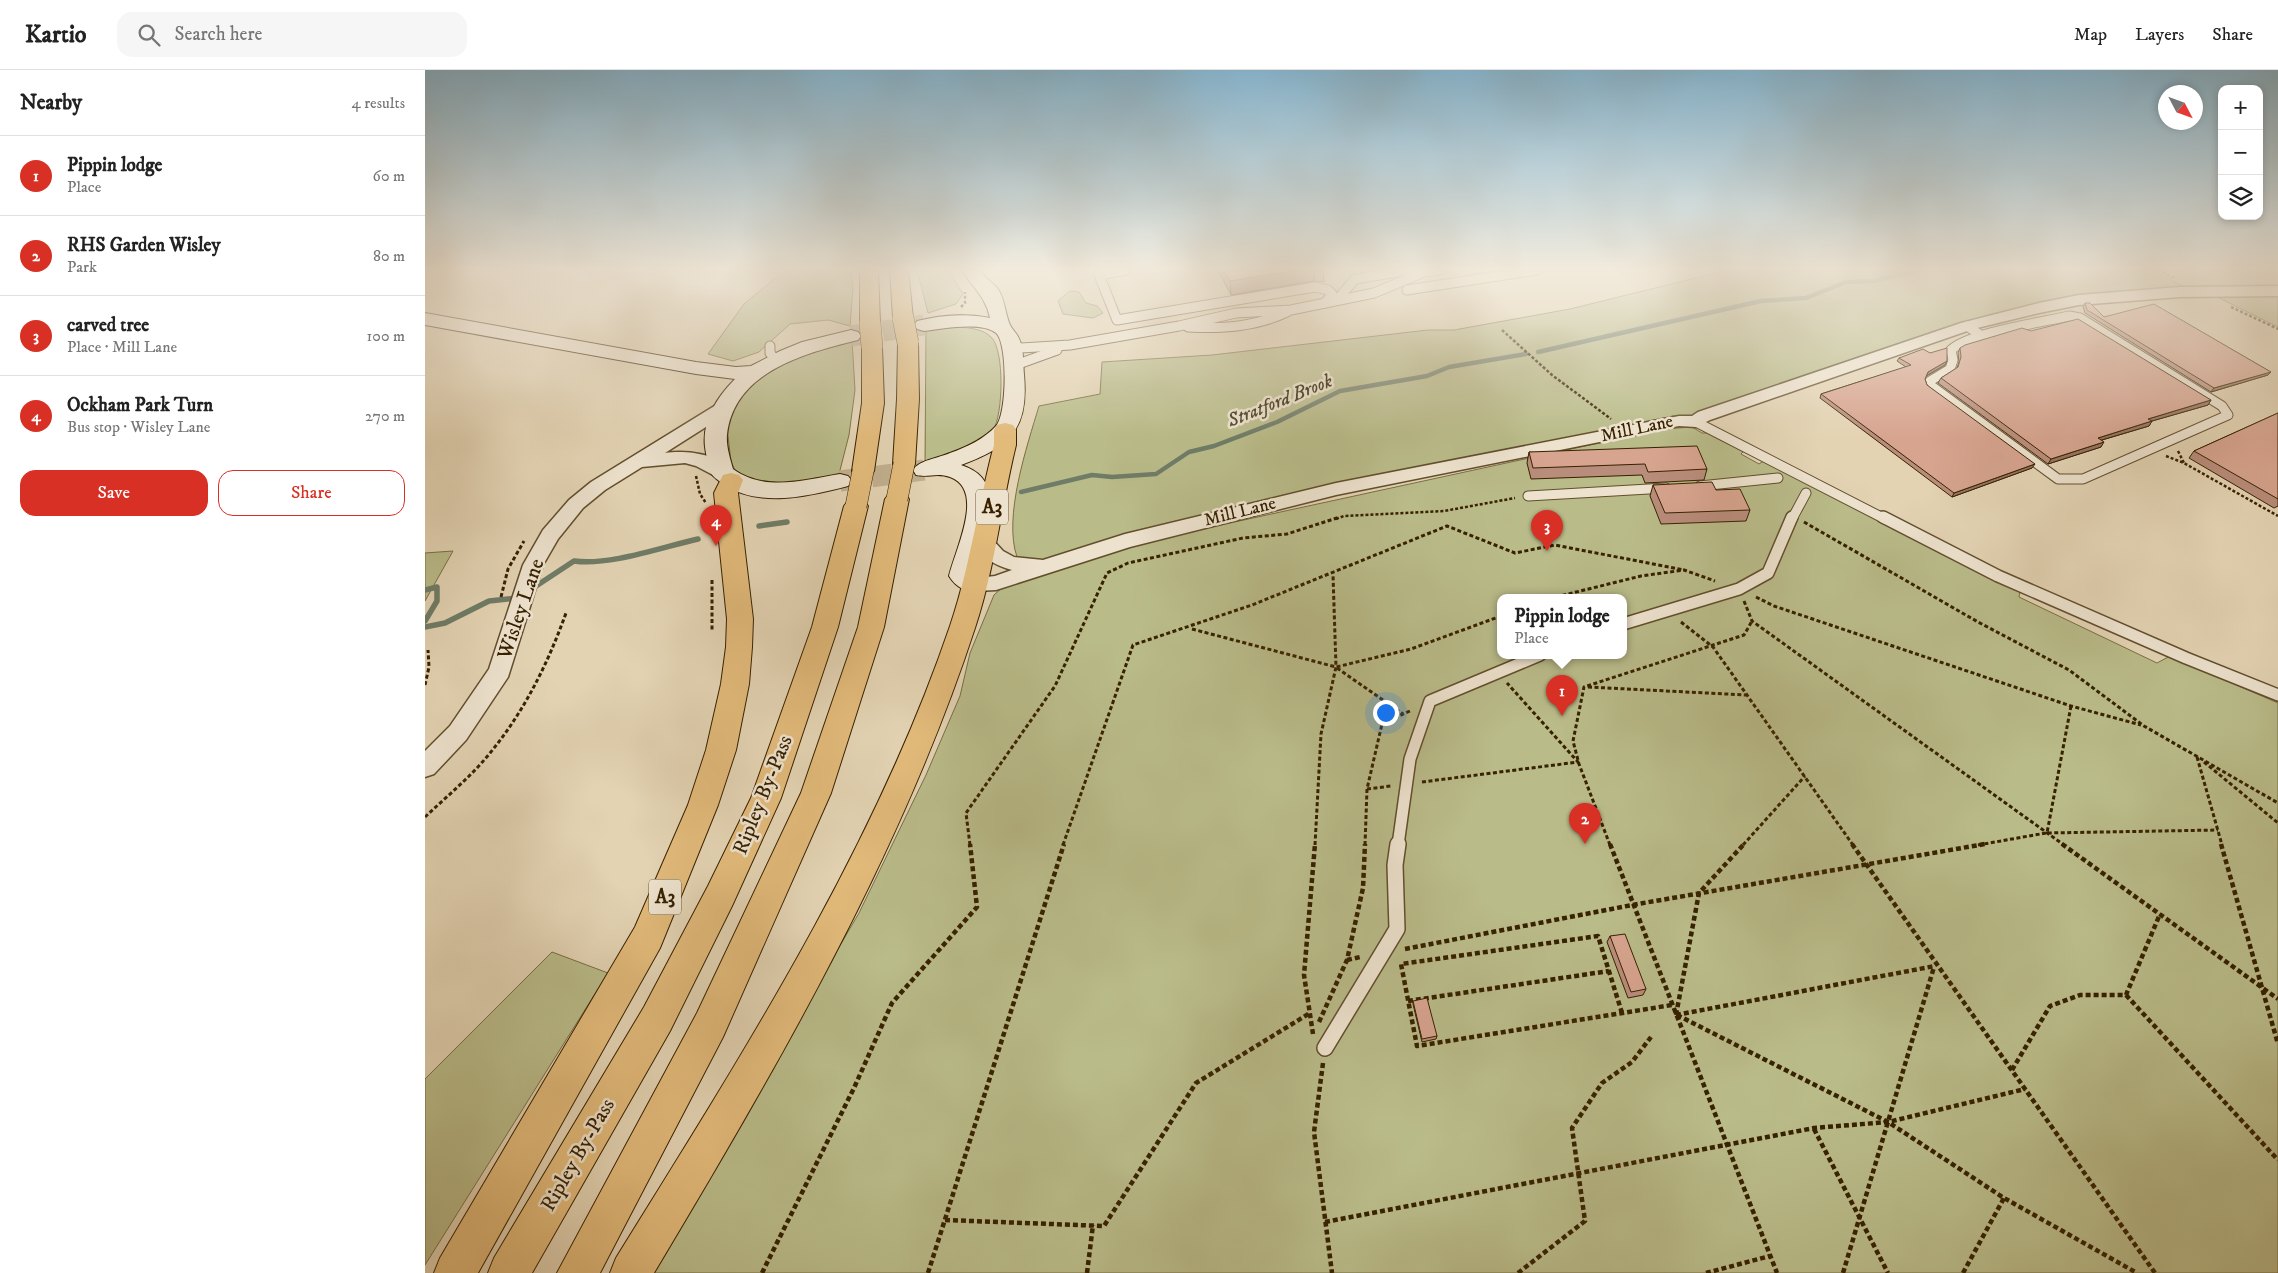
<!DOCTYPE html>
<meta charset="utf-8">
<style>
body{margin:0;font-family:"IM FELL DW Pica",serif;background:#f6f6f6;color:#222}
.controls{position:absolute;right:15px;top:15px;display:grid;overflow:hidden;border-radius:10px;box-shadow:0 2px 8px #0003}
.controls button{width:45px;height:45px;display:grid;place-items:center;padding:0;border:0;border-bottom:1px solid #e0e0e0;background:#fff;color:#222;font:25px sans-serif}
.compass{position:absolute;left:1733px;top:15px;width:45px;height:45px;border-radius:50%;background:#fff;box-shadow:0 2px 8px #0003;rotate:131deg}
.you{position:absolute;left:960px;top:642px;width:18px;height:18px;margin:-12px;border:4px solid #fff;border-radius:50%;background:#1a73e8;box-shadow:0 0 0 8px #1a73e833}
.badge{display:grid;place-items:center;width:32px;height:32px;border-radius:50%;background:#d93025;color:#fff;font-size:16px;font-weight:700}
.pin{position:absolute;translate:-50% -41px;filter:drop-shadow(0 1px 2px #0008)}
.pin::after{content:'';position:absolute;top:26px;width:18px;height:15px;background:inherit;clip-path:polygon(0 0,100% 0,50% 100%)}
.popup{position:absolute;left:1072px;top:524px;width:130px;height:65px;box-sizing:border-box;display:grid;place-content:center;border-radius:10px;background:#fff;filter:drop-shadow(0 1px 4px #0005);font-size:16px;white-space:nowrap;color:#767676}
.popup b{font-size:19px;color:#222}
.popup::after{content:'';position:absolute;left:50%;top:100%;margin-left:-10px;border:10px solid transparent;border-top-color:#fff}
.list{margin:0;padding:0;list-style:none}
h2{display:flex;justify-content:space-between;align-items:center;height:65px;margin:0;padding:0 20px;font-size:21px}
h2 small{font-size:16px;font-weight:400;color:#767676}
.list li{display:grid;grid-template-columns:32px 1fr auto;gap:15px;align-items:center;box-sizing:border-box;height:80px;padding:0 20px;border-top:1px solid #e0e0e0}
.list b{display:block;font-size:19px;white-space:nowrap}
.list p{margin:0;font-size:16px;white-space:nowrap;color:#767676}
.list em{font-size:16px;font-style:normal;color:#767676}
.actions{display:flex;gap:10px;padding:15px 20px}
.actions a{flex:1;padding:11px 0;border:1px solid #d93025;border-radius:15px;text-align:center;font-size:18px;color:#d93025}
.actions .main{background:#d93025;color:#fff}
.icon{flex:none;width:28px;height:28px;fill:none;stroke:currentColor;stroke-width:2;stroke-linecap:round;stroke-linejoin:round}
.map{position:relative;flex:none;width:1853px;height:1203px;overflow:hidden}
header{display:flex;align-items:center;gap:30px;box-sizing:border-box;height:70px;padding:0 25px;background:#fff;border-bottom:1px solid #e0e0e0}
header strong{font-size:24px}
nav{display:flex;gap:28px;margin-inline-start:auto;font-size:18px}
.search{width:350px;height:45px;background:#f6f6f6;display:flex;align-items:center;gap:12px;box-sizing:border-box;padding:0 18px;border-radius:15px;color:#767676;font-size:19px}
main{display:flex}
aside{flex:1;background:#fff}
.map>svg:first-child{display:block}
.green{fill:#b9bb89;stroke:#786e44;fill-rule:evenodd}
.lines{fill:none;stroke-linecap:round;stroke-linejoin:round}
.stream-far1{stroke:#6f7c67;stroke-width:4.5}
.stream{stroke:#6f7c67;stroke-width:5.5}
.secondary-tunnel{stroke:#c1af8f;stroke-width:21;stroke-dasharray:21 11;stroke-linecap:butt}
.lane-far2-casing{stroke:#624e2d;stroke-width:11}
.lane-far1-casing{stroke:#624e2d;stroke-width:14}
.lane-casing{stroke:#624e2d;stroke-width:18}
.street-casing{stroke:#624e2d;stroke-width:3}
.secondary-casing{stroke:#372100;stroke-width:2}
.highway-casing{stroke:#372100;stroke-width:2}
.path-far2{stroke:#372100;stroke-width:2.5;stroke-dasharray:3 2;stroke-linecap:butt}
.path-far1{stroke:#372100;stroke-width:3;stroke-dasharray:4 2.5;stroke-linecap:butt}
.path{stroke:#372100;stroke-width:4.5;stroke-dasharray:5 3;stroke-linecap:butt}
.lane-far2{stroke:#ede2ce;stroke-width:9}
.lane-far1{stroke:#ede2ce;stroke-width:11}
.lane{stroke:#ede2ce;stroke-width:15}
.street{fill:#ede2ce;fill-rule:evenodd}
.secondary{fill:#ede2ce;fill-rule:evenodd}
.highway{fill:#e2ba7a;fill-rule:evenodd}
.highway-bridge-casing{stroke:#372100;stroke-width:22;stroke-linecap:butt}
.highway-bridge{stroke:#e2ba7a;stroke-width:21}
.wall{fill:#b98d7b;stroke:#372100}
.shaded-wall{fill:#967364;stroke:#372100}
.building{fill:#d7a48f;stroke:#372100}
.labels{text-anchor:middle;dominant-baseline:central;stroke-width:5;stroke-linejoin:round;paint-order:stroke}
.far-street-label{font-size:18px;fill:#372100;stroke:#ede2ce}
.far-water-label{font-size:19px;font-style:italic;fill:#534e34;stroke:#ede2ce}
.shield{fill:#ede2ce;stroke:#6e5b3e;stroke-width:1}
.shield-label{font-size:20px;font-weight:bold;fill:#372100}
.street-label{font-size:21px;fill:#372100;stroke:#ede2ce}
</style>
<header>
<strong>Kartio</strong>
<div class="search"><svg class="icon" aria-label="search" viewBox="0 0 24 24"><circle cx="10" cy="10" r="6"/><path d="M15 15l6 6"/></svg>Search here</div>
<nav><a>Map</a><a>Layers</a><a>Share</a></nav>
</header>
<main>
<aside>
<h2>Nearby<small>4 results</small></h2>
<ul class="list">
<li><span class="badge">1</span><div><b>Pippin lodge</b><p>Place</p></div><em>60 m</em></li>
<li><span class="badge">2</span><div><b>RHS Garden Wisley</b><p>Park</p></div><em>80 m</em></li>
<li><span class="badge">3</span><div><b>carved tree</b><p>Place · Mill Lane</p></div><em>100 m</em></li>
<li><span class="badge">4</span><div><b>Ockham Park Turn</b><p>Bus stop · Wisley Lane</p></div><em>270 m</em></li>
</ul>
<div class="actions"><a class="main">Save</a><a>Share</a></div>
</aside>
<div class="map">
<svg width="1853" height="1203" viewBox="0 0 1853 1203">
<rect width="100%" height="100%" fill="#e3d3b3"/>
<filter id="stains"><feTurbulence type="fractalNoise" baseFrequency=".004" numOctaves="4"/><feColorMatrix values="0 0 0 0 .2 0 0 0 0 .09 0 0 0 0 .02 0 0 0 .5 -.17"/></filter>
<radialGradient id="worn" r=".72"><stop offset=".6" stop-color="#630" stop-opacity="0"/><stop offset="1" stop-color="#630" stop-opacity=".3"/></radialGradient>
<g class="green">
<path d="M360,200h66l2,18 -3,38 -22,-6 -38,4 -31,28 -26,9 -25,-7 36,-50z"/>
<path d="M492,200h31l15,24 -7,10 -28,9z"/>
<path d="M1303,200h423l36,18 -134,13 -60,13 -58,18 -241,84h-21l-410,85 -139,35 -85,25 -22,-4c-14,-40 10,-111 22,-151l61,-12 2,-32 110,-7 216,-25h26l116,-21z"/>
<path d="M645,221l9,1 7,11 11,3 6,7 -10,5 -30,-4 -5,-13z"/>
<path d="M1786,224h67v33l-2,-1z"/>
<path d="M534,257c11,1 24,2 32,10 14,13 12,79 2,93 -10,15 -51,27 -68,35l1,-136z"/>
<path d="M427,270l3,50 -6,45 -11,43 -75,8 -27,-14 -5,-10 -4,-35 11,-29 16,-17 21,-14 21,-10z"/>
<path d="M1267,357l10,6h9l34,17 -4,4 18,10 6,-4 255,131 -1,6 138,66 13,-7 108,47v570h-1630l211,-360 67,-138 34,-79 10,-43 24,-58 12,-11 141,-43 516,-112zM1076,527h122v58h-122z"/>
<path d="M28,481l-28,50v-48z"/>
<path d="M127,882l56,21 -183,292v-186z"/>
</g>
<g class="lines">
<g class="stream-far1">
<path d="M1113,282l223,-51 45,-3 40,-16 28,-1 45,-11"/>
<path d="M596,422l71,-17 20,2 44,-3 33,-22 25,-6 63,-24 63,-31 87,-15 22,-9 77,-13"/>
</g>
<g class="stream">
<path d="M334,456l28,-4"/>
<path d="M0,520l12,-3v14l-12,20"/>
<path d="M105,520l44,-29c36,5 88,-14 124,-22"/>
<path d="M0,557l20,-4 44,-22 29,-3"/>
</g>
<g class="secondary-tunnel">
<path d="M426,266l73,-11"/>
<path d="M415,411l84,-11"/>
</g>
<defs>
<g id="lane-far2">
<path d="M701,200l-27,5 18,45 198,-33 13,3 4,4 -7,9"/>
<path d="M982,220l130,-20"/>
<path d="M912,230l18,-21 54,-9"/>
<path d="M1644,246l11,2 142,88 6,9 -145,64h-25l-129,-95 1,-3 20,-12 3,-9 -2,-10c17,-17 92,-28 118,-34z"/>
<path d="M1542,256l15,10"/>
<path d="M763,257c35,2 67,0 99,-15"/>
<path d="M586,274l10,4 49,-3 109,-19 57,-13 55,-3 83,-17 50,-21 15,-2"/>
<path d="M345,276v7l6,8"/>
<path d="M588,296l44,-16"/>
<path d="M1271,352l189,97"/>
<path d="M1275,416l78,-8"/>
<path d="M1103,426l138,-8"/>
<path d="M1367,449l14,-26"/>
</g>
<g id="lane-far1">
<path d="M1458,447l115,59 188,82 92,37"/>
<path d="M1198,554l116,-35 29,-16 24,-56"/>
<path d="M973,775l12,-86 20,-58 110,-46"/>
</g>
<path id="lane" d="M900,978l72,-119 -2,-64 3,-21"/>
<g id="street">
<path d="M1853,216v10l-98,1 -101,8 -40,8 -66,16 -263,91 -14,7 -17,-1 -343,69 -206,52 -134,43 -20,1 -7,-2 -3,-5 3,-5 26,-3 17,-6c-16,-4 -28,-11 -37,-26l3,-5 7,-2 7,2 11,12 11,6 29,3 82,-26 211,-51 343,-67h13l6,-4 263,-89 78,-20 40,-8 101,-8z"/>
<path d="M297,334l6,1 3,4 -3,4 -63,40c20,-3 54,0 66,19l-2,4h-14l-19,-10 -11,-3 -43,4 -37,23 -22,18 -25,31 -15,26 -35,112 -42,63 -32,34 -9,3v-26l25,-25 39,-57 34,-104 20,-35 26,-30 22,-18 125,-77z"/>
</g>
<g id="secondary">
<path d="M537,200h18c6,10 13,12 18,19 7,11 7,24 12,36 3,6 8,9 10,16 4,11 3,23 4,34 5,54 -14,72 -63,90 52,16 20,73 14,109l10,4 4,6 -4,6c-15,5 -28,-1 -36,-14 6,-26 37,-86 1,-99 -14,-5 -21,1 -34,-2l-3,-5c6,-10 26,-12 37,-17 17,-6 34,-14 46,-27 11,-12 12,-83 0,-93 -15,-12 -54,-4 -72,-2l-7,-2 -3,-4 3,-4c23,-6 50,-8 73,-3 -4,-21 -18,-31 -28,-48z"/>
<path d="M0,243l271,49 40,5 15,-1 29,-15 22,-9 49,-12 7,2 3,4 -3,4c-52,13 -124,31 -131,95 -1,11 3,23 6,34 32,23 70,11 107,5l8,2 4,5 -4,5c-38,10 -91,23 -126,-3 -4,-3 -9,-6 -11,-10 -3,-8 -5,-18 -6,-26 -3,-26 12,-50 30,-68l-39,-5 -271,-49z"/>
</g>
<g id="highway">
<path d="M435,200h18l2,53 -3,4h-14l-3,-4z"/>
<path d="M465,200h18l5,48 -3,4h-14l-3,-4z"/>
<path d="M483,267l7,2 3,4 1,56 -4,65 -3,5 -8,2 -8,-2 -3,-5 4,-65 1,-56 3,-4z"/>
<path d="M447,271l7,2 3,4 2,56 -10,68 -3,5 -8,2 -8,-2 -3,-5 10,-68v-56l3,-4z"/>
<path d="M580,353l8,2 3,5v15c-15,61 -21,123 -41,183 -75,229 -198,439 -321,645h-44l6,-15c125,-202 257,-406 334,-632 20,-59 28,-121 44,-181v-15l3,-5z"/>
<path d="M306,403l8,2 4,5 -5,13 15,126 -1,28 -3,37 -13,66 -18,55 -58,143 -182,325h-44l6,-15 195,-331 53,-122 18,-55 15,-66 5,-37 1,-28 -13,-126 9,-18z"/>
<path d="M472,421l8,3 4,5 -25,128 -53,166 -108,244 -123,236h-43l140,-260 104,-220 57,-166 27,-128 4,-5z"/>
<path d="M431,428l8,3 4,5 -30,121 -57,171 -49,108 -62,125 -138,242h-44l6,-15 150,-251 64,-121 43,-88 61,-171 32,-121 4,-5z"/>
</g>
</defs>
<use href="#lane-far2" class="lane-far2-casing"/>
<use href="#lane-far1" class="lane-far1-casing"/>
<use href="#lane" class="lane-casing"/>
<use href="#street" class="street-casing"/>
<use href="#secondary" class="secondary-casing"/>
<use href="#highway" class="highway-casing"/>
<g class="path-far2">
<path d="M1733,200l16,8"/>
<path d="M536,237l4,-4v-11"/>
<path d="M1806,237l47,22"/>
<path d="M1077,260l50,45 59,44"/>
<path d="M1753,381l6,12"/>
<path d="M1741,386l18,7 94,53"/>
<path d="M271,406l4,18 6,9"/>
<path d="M911,449l8,-3 100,-5 71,-13"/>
</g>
<g class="path-far1">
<path d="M1379,452l174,100 91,48 75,56 134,77"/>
<path d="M287,510v52"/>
<path d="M76,527l7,-28 16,-28"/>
<path d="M1131,527l85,-21 43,-6 31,11"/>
<path d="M1331,527l18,9 297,100 70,19"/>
<path d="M1319,531l8,20 312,224"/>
<path d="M1256,552l32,25 140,198"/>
<path d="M767,559l144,38 75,-18 90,-33"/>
<path d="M912,598l66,46"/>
<path d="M0,615l4,-18 -1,-17"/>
<path d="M1163,617l158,8"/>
<path d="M1646,636l-24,127 171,-3"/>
<path d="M1772,687l25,88"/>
<path d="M1779,692l74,61"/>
<path d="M997,712l156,-20 -71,-79"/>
<path d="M942,719l24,-3"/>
<path d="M0,747c20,-19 42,-37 60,-58 37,-43 62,-93 81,-146"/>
<path d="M545,775l-4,-32 89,-127 52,-113 21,-10 115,-25 44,-4 53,-17"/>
<path d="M638,775l70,-200 119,-40 195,-79 68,27 40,-8 129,25"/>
<path d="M890,775l6,-111 15,-67 -3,-92"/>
<path d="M940,775l2,-56 15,-65 30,-14"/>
<path d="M1185,775l-31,-81 -6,-23 11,-54 160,-52 8,-14"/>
<path d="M1318,775l62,-69"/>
<path d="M1553,775l68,-12"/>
</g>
<g class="path">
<path d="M1185,774l167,429"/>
<path d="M1427,774l303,429"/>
<path d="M1637,774l216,155"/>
<path d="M1796,774l57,200"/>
<path d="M980,879l227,-44 353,-61"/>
<path d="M922,890l13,-3"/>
<path d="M1701,925l152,165"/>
<path d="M983,931l201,-30"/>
<path d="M1197,943l-24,-77 -197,28 16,82 255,-41"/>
<path d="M1251,945l23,-122 45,-49"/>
<path d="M1251,945l259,-49"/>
<path d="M1252,945l211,107 116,76 133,75"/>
<path d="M894,952l28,-62 16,-72 2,-44"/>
<path d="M888,964l-9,-59 11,-131"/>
<path d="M898,993l-9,69 18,141"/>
<path d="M1587,1000l38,-64 30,-11h46l34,-81"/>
<path d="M1389,1059l74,144"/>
<path d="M520,1150l159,6 92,-143 114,-70"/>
<path d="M900,1152l489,-94 74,-6 137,-33"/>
<path d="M337,1203l92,-185 38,-85 85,-96 -7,-63"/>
<path d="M503,1203l136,-429"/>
<path d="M662,1203l6,-48"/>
<path d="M1093,1203l67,-52 -13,-93 30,-45 30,-21 19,-25"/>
<path d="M1281,1203l64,-17"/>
<path d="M1418,1203l91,-306"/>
<path d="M1538,1203l41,-75"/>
</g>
<use href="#lane-far2" class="lane-far2"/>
<use href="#lane-far1" class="lane-far1"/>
<use href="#lane" class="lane"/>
<use href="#street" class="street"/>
<use href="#secondary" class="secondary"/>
<use href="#highway" class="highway"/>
<defs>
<g id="highway-bridge">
<path d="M478,248l5,25"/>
<path d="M445,253l2,24"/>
<path d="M472,429l7,-35"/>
<path d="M431,436l7,-35"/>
</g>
</defs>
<use href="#highway-bridge" class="highway-bridge-casing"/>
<use href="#highway-bridge" class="highway-bridge"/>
</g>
<g class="wall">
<path d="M793,200h105l1,12 -10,-1 -83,14z"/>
<path d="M1660,233l19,14 164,58 -57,17 -126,-79 -2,-6z"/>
<path d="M1535,278l251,52 -3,5 -56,16 -3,5 -47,14 -1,7 -53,17 -110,-81 3,-5 16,-10 2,-6 -1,-9z"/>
<path d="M1505,283l17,8 -2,4 -19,11 -1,3 2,6 105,83 -80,29 -132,-99 1,-4 85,-27 -9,-6 2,-3z"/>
<path d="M1853,343v93l-4,2 -85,-50 5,-7z"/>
<path d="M1104,382l178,17 -3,11 -59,3 -3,-8 -111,4 -4,-16z"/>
<path d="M1228,415l63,5 34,20 -4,11 -85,3 -11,-28z"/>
<path d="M1185,866l36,53 -3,6 -15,3 -21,-56z"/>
<path d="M988,931l24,35 -1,3 -14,3 -9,-38z"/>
</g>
<g class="shaded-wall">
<path d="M874,200h15v11l-83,14 -1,-14z"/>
<path d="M1522,291l-2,4 -19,11 2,-4z"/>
<path d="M1846,302l-3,3 -57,17 3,-4z"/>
<path d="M1786,330l-3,5 -63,18 3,-4z"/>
<path d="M1727,351l-3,5 -54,16 3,-4z"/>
<path d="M1679,372l-3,5 -53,17 3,-5z"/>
<path d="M1610,394l-3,4 -80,29 2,-4z"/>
</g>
<g class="building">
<path d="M799,200h75l-69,11z"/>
<path d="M1660,233h5l14,14 50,-13 117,68 -57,16 -127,-78z"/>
<path d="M1653,249l133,81 -63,19 4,2 -54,17 6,4 -53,17 -110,-81 17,-11 3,-10 -1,-9 5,-3 57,-17 9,3z"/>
<path d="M1522,278v13l-19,11 -3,7 2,6 108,79 -81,29 -133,-99 90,-29 -12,-7 24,-9 7,4z"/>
<path d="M1853,343v86l-84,-48z"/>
<path d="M1272,376l10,23 -59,3 -3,-8 -112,4 -4,-16z"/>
<path d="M1287,412l4,8 24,-1 10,21 -85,3 -12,-28z"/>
<path d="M1200,864l21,55 -15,3 -21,-56z"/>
<path d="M1002,928l10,38 -15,3 -9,-38z"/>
</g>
<linearGradient id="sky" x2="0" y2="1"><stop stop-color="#87b6d0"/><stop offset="0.54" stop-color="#f2ebdd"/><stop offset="1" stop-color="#f2ebdd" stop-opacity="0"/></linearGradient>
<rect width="1853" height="368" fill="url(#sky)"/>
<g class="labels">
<g class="far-street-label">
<text transform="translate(1212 359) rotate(-12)">Mill Lane</text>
<text transform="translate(815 442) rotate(-14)">Mill Lane</text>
</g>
<g class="far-water-label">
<text transform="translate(855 331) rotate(-22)">Stratford Brook</text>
</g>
<g class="shield">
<rect x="551" y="419.5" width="32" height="35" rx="4"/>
<rect x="224" y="809.5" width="32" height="35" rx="4"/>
</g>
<g class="shield-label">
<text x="567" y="437">A3</text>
<text x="240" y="827">A3</text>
</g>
<g class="street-label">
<text transform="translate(96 539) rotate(-71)">Wisley Lane</text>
<text transform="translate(338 725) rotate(-68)">Ripley By-Pass</text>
<text transform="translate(153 1085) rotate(-60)">Ripley By-Pass</text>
</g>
</g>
<rect width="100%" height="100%" filter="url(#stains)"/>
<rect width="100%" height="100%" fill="url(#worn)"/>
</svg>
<div class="controls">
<button>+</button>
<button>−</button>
<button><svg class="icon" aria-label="layers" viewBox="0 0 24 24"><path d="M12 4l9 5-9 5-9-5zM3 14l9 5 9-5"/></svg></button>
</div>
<svg class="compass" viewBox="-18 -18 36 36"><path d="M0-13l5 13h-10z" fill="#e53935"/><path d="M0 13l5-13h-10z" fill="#767676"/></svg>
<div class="you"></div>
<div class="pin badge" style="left:1137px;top:646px">1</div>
<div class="popup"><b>Pippin lodge</b>Place</div>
<div class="pin badge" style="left:1160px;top:774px">2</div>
<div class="pin badge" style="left:1122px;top:481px">3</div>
<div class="pin badge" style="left:291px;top:476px">4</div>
</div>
</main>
